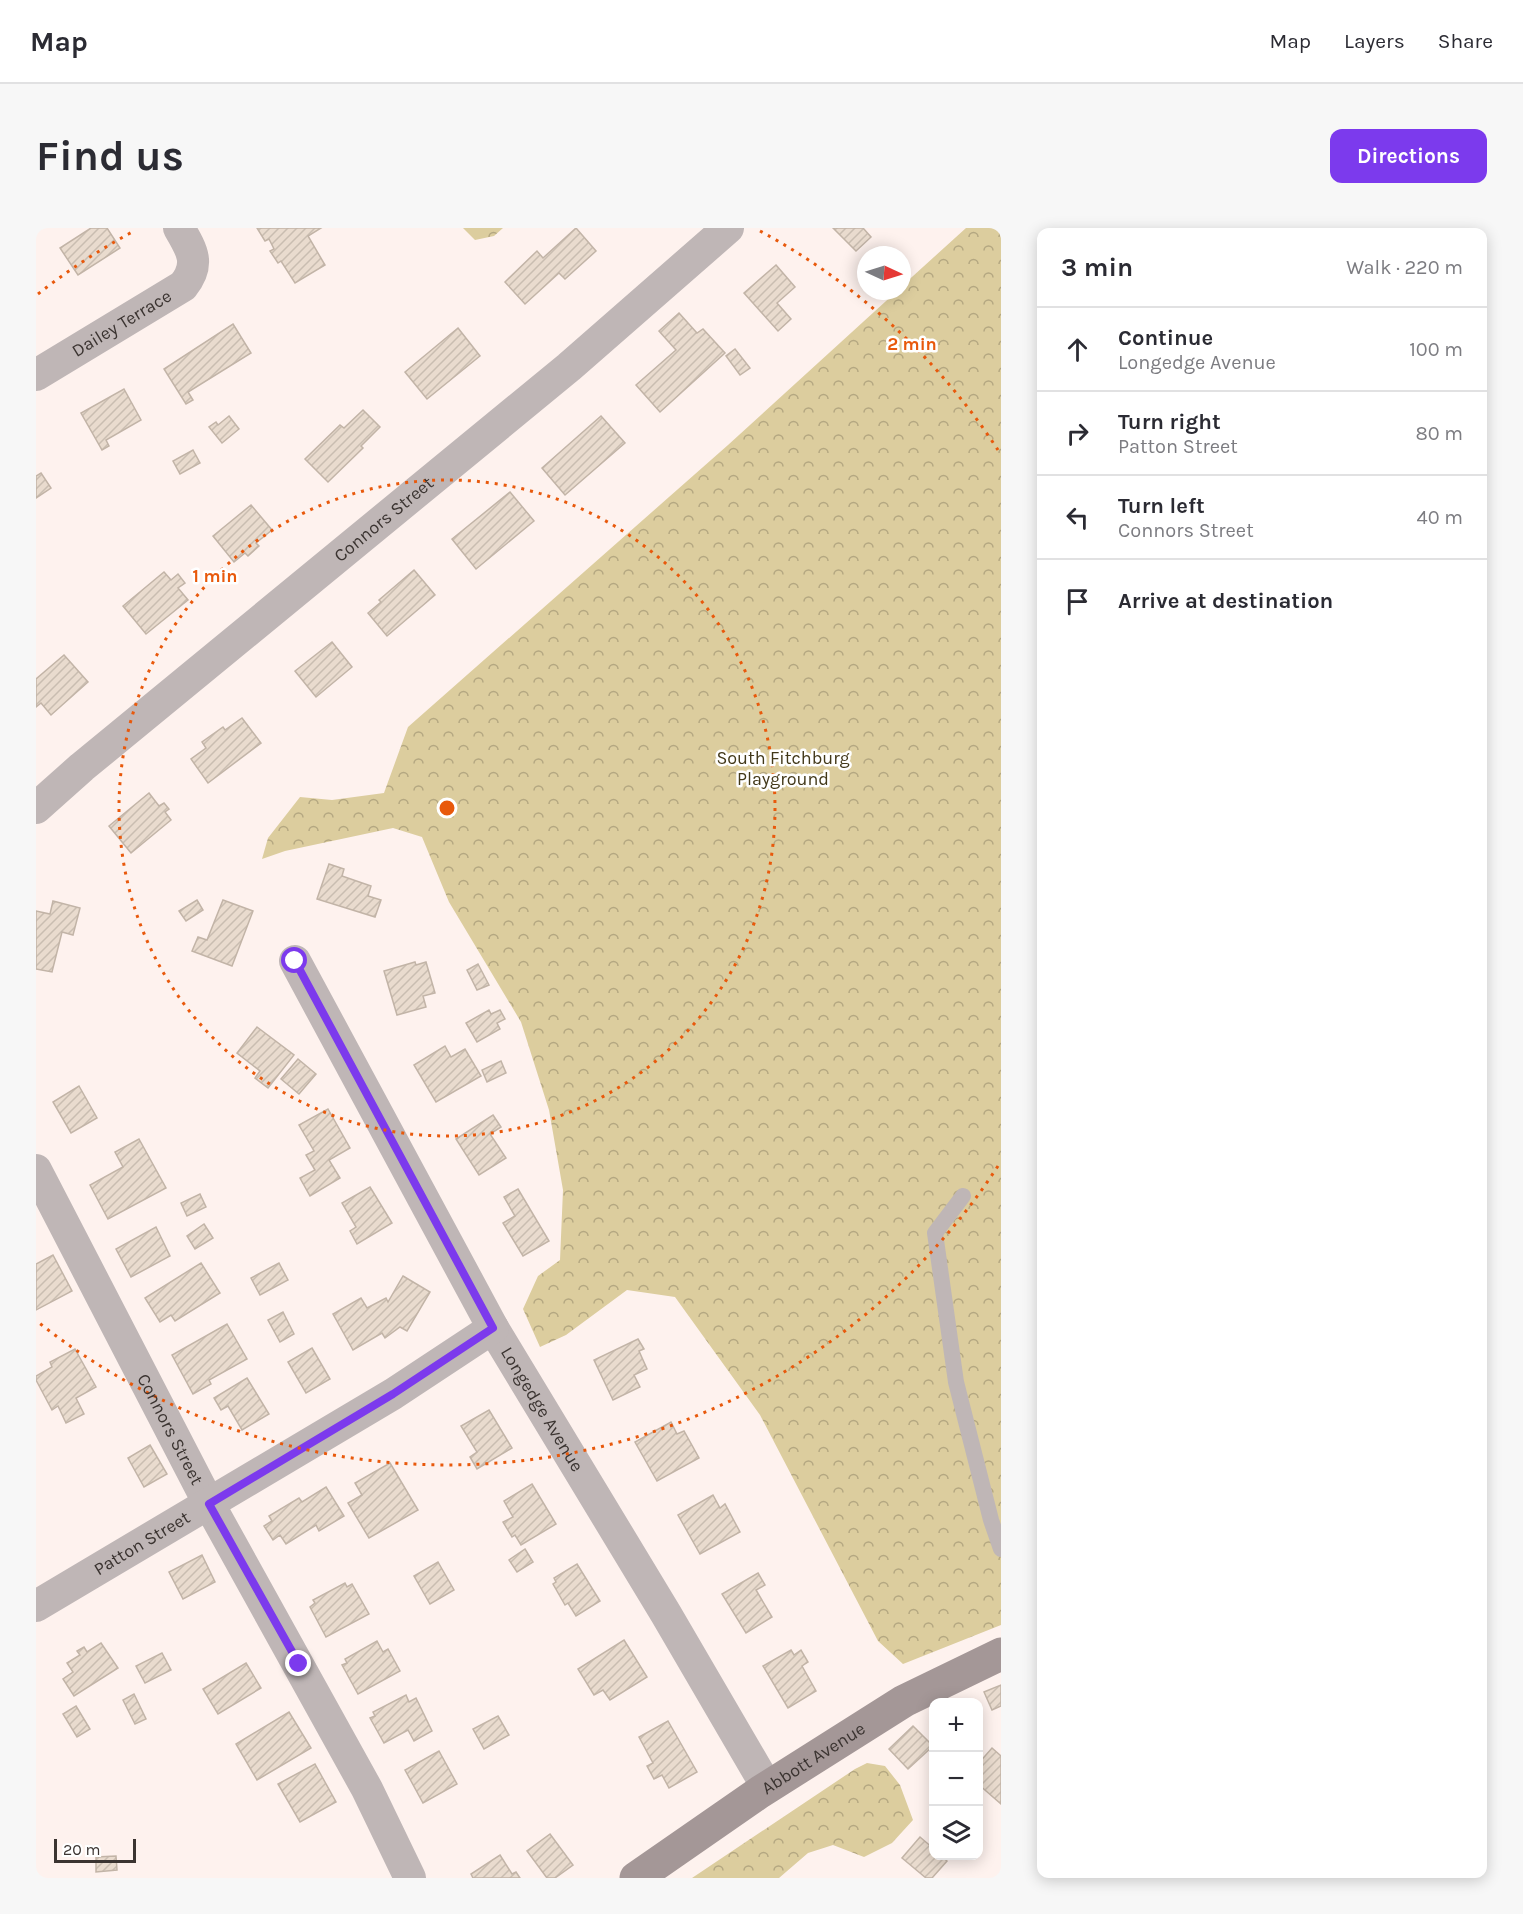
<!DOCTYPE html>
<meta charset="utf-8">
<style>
body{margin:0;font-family:Karla,sans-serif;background:#f7f7f7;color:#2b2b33}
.controls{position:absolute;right:18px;bottom:18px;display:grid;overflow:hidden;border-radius:12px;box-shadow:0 3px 15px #0003}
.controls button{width:54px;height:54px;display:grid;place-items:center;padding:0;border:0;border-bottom:2px solid #e1e1e2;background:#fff;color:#2b2b33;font:30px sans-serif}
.compass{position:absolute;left:821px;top:18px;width:54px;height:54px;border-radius:50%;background:#fff;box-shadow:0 3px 15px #0003;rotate:94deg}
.scale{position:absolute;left:18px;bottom:15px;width:82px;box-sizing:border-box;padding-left:6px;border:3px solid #3b3431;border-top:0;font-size:16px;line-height:21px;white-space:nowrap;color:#3b3431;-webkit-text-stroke:4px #fff;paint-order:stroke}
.stop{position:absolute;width:18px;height:18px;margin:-14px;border:4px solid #7c3aed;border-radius:50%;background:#fff}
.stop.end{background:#7c3aed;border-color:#fff;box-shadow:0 2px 6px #0008}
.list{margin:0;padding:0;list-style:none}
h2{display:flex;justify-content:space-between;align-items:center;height:78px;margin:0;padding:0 24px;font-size:26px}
h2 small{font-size:20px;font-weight:400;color:#7c7c81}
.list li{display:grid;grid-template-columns:39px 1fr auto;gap:18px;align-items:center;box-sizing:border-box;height:84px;padding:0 24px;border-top:2px solid #e1e1e2}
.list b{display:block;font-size:22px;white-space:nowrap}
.list p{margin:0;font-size:20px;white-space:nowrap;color:#7c7c81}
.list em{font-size:20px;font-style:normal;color:#7c7c81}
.icon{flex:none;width:33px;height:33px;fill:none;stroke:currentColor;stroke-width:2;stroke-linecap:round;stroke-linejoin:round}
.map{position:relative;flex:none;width:965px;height:1650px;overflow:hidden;border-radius:12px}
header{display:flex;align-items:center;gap:36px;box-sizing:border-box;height:84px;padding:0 30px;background:#fff;border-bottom:2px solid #e1e1e2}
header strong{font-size:28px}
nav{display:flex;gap:33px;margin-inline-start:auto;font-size:21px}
.intro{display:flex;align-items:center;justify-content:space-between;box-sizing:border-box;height:144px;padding:0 36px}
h1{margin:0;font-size:42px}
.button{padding:15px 27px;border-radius:12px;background:#7c3aed;color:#fff;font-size:21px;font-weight:700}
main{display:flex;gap:36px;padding:0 36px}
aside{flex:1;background:#fff;border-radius:12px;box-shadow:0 3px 15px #0003}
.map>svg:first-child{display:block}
.forest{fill:url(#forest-crowns)}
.building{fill:url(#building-hatch);stroke:#c2b4a7;stroke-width:1.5}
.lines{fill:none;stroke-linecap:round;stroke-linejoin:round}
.service{stroke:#bfb6b6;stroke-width:16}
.minor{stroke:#bfb6b6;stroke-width:32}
.secondary{stroke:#a49797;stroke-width:33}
.route{stroke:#7c3aed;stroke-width:8}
.ring{fill:none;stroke:#e8590c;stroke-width:3;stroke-dasharray:3 6}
.labels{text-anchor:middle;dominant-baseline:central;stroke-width:5;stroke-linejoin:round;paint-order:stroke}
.street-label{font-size:18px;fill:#3b3431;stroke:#fff}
.park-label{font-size:18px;fill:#423819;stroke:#fff}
.centre{fill:#e8590c;stroke:#fff;stroke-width:3}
.ring-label{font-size:18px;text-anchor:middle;font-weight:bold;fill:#e8590c;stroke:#fff;stroke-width:5;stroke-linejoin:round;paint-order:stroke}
</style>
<header>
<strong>Map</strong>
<nav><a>Map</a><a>Layers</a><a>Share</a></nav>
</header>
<div class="intro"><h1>Find us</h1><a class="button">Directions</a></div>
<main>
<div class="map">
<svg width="965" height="1650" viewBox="0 0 965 1650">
<defs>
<pattern id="forest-crowns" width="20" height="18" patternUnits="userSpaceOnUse" patternTransform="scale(1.5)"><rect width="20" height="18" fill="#dccd9e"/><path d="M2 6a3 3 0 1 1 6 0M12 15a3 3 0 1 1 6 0" fill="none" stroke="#b4a781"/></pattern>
<pattern id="building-hatch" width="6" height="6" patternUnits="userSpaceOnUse" patternTransform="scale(1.5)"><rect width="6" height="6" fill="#e9dbce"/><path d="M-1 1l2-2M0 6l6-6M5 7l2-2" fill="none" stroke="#c9bdb1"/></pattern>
</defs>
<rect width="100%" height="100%" fill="#fef2ee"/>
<g class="forest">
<path d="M427,0h40l-9,8 -19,4z"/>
<path d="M930,0h35v1397l-98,39 -25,-23 -118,-226 -85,-118 -48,-7 -61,45 -26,12 -17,-38 15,-33 22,-16 3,-70 -14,-80 -28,-88 -72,-120 -27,-65 -29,-9 -108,23 -23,8 6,-21 32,-41 32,3 52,-7 24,-66 320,-282 169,-154h5v-5z"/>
<path d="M831,1535l18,3 15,19 13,35 -21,23 -28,14 -31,-12 -25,8 -29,25h-87l163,-109z"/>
</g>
<g class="building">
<path d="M55,0h16l13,20 -42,27 -18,-27z"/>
<path d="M221,0h64l-13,8 17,29 -30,18 -14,-22 -3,2 -8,-12 4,-2 -5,-10 -4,2z"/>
<path d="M540,0l20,23 -31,28 -6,-6 -34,31 -20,-22 32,-31 6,7z"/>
<path d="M797,0h30l8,9 -15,14z"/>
<path d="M740,37l19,22 -18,16 14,16 -13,12 -34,-38z"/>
<path d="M643,85l18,20 6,-4 22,24 -65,59 -24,-27 40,-35 -17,-19z"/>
<path d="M197,96l18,29 -63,39 5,8 -7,4 -22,-35z"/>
<path d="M422,100l22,28 -53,43 -22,-27z"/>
<path d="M699,121l15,19 -10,7 -14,-19z"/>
<path d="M88,161l17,31 -35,20 3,6 -7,4 -21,-37z"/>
<path d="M327,182l17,17 -19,19 2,2 -35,34 -23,-23 35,-34 4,3z"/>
<path d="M193,188l10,13 -17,14 -13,-16 7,-5 2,3z"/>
<path d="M565,188l24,27 -60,52 -23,-27z"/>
<path d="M157,222l7,13 -20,11 -7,-13z"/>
<path d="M5,245l10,15 -15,10v-22z"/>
<path d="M474,264l24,29 -58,48 -24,-30z"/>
<path d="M215,277l21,25 -16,13 3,3 -11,10 -3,-3 -11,9 -21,-26z"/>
<path d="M378,342l21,25 -48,41 -19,-23 13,-11 -2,-2z"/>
<path d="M128,344l7,8 7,-6 7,9 -7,5 10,12 -42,34 -23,-28z"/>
<path d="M296,414l20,25 -36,30 -21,-26z"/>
<path d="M28,427l24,27 -37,33 -10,-12 -5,4v-28z"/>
<path d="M206,490l19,25 -53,40 -17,-24 15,-11 -4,-6 21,-15 2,3z"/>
<path d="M113,565l10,13 5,-3 5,6 -4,3 6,8 -40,33 -22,-27z"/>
<path d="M293,636l15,5 -2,7 29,10 -3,10 13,4 -6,17 -58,-18z"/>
<path d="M161,672l6,10 -17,11 -7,-10z"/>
<path d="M187,672l30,11 -21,55 -40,-15 6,-14 9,3z"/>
<path d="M17,673l27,7 -7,27 -11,-3 -10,40 -16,-3v-58l14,3z"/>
<path d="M379,734l1,3 10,-3 9,31 -12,3 3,11 -29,8 -13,-44z"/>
<path d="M442,736l11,21 -12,5 -10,-20z"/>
<path d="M453,782l2,4 9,-4 5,9 -8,4 3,6 -23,13 -11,-19z"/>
<path d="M221,799l37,28 -26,33 -13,-10 5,-7 -23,-18z"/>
<path d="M409,818l6,11 14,-8 16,27 -45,26 -22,-37z"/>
<path d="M262,831l18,15 -17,20 -18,-15z"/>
<path d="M465,833l5,12 -19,9 -5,-12z"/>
<path d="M43,858l18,32 -26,15 -18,-31z"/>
<path d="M292,881l22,39 -21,12 11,18 -30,18 -10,-18 15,-8 -9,-15 8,-4 -15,-26z"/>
<path d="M457,887l8,12 -11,7 16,24 -27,17 -23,-36z"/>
<path d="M103,911l27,49 -58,31 -18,-34 33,-18 -8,-15z"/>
<path d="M334,959l22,36 -35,21 -7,-13 6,-4 -14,-24z"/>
<path d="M482,961l31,52 -26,15 -20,-33 12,-7 -11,-19z"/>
<path d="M164,966l6,13 -19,9 -6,-13z"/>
<path d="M168,996l9,14 -18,11 -8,-13z"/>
<path d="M120,999l14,29 -39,21 -15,-28z"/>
<path d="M17,1027l19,36 -36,19v-46z"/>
<path d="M165,1035l19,30 -45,28 -4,-6 -11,7 -15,-24z"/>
<path d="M243,1035l9,17 -28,15 -9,-17z"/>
<path d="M367,1048l27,16 -23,39 -7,-4 -15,11 -3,-5 -29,17 -20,-36 28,-16 6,10 19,-10 2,4z"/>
<path d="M247,1084l11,22 -14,8 -12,-22z"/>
<path d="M191,1096l20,35 -38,21 2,4 -18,10 -21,-39z"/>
<path d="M602,1111l6,10 -5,2 8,18 -13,6 6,12 -27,13 -19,-40z"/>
<path d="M276,1120l18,31 -24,14 -18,-31z"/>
<path d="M39,1121l21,38 -20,11 8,16 -18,9 -8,-17 -6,4 -16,-30v-4l16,-9 -2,-5z"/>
<path d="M211,1150l22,36 -27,16 -14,-24 -7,4 -7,-12z"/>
<path d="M453,1182l23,38 -35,21 -7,-12 7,-5 -16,-26z"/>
<path d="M635,1194l6,12 7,-3 15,27 -42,23 -22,-39z"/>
<path d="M114,1217l17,29 -23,13 -16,-29z"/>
<path d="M354,1235l28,47 -49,28 -21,-35 14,-8 -7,-12z"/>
<path d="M496,1256l24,40 -35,21 -6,-10 -3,2 -9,-15 10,-5 -9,-16z"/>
<path d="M290,1259l18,29 -25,15 -3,-6 -30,19 -6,-9 -7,5 -9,-14 8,-5 -3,-5 30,-18 3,4z"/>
<path d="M677,1267l7,13 5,-4 15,28 -40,22 -22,-39z"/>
<path d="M489,1321l8,13 -16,10 -8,-12z"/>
<path d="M166,1327l13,27 -32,17 -14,-27z"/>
<path d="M402,1334l16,28 -24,14 -16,-28z"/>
<path d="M541,1336l23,37 -24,15 -8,-13 -3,2 -12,-21 3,-2 -2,-4z"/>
<path d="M722,1345l7,12 -9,5 16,27 -26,16 -24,-39z"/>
<path d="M309,1355l2,4 5,-3 17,30 -43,23 -16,-30 5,-4 -2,-3z"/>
<path d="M588,1412l23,37 -37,23 -7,-10 -9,5 -16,-26z"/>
<path d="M341,1413l6,11 5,-3 12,22 -42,23 -16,-29 5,-2 -2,-4z"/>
<path d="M65,1415l17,25 -44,28 -11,-17 10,-7 -6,-9 13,-8 -3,-4 7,-4 3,5z"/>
<path d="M755,1422l3,5 7,-5 7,12 -6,4 14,25 -28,17 -25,-42z"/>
<path d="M126,1425l9,17 -26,13 -9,-17z"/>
<path d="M210,1435l15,25 -43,26 -15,-25z"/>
<path d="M965,1457v21l-9,4 -8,-18z"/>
<path d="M98,1466l12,25 -11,5 -12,-24z"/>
<path d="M370,1467l3,7 7,-4 16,33 -18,10 -6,-11 -24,13 -14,-25 5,-2 -2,-4z"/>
<path d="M40,1478l14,23 -13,8 -14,-23z"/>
<path d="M253,1484l22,36 -54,32 -21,-36z"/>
<path d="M462,1488l11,19 -25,14 -11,-20z"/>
<path d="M632,1493l29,51 -28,16 -7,-13 -8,4 -7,-13 6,-3 -14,-26z"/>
<path d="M877,1498l20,20 -25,23 -19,-20z"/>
<path d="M956,1520l9,8v48l-23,-20v-20z"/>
<path d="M403,1523l18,33 -34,19 -18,-33z"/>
<path d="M279,1536l21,38 -36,20 -22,-38z"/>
<path d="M514,1606l23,31 -18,13h-8l-20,-27z"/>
<path d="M884,1609l14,12v7h7l6,5 -15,17h-6l-24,-20z"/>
<path d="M464,1627l12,19 4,-2 4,6h-47l-2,-4z"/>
<path d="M80,1628l1,14 -21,2v-15z"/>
</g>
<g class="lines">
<path class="service" d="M927,968l-28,37 21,149 35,138 10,29"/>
<g class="minor">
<path id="s1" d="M0,147l147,-89c18,-22 9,-36 -4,-58"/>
<path id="s2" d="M0,580l46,-41 487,-400 159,-139"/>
<path id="s3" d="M259,733l198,367 173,286 101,173"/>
<path id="s4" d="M0,942l173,334 158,285 43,89"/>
<path id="s5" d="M0,1378l357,-212 100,-66"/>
</g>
<path class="secondary" id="s6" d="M600,1650l124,-86 144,-91 97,-47"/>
</g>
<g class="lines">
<path class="route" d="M259,733l198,367 -100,66 -184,110 90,160"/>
</g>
<g class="ring">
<circle cx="411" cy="580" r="328"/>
<path d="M962 938A657 657 0 0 1 2 1094M2 66A657 657 0 0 1 98 3M724 3A657 657 0 0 1 962 222"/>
</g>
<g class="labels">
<g class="street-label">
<text stroke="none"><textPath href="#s1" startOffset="100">Dailey Terrace</textPath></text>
<text stroke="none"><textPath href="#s2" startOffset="452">Connors Street</textPath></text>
<text stroke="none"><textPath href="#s3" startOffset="512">Longedge Avenue</textPath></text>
<text stroke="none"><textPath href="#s4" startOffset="292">Connors Street</textPath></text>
<text stroke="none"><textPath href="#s5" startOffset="123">Patton Street</textPath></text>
<text stroke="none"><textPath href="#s6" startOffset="214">Abbott Avenue</textPath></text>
</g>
<g class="park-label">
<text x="747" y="530">South Fitchburg<tspan x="747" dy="21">Playground</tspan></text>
</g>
</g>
<circle cx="411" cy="580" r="9" class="centre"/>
<g class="ring-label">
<text x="876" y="122">2 min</text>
<text x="179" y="354">1 min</text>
</g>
</svg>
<div class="controls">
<button>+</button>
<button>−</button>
<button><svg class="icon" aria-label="layers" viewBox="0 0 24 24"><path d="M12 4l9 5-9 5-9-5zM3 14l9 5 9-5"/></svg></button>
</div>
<svg class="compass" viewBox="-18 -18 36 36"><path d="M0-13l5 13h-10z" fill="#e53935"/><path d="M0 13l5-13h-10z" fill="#7c7c81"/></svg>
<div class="scale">20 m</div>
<div class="stop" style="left:259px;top:733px"></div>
<div class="stop end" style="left:263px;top:1436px"></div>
</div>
<aside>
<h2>3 min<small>Walk · 220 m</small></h2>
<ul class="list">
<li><svg class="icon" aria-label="ahead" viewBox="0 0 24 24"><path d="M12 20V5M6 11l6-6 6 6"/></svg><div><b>Continue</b><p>Longedge Avenue</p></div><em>100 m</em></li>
<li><svg class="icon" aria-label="right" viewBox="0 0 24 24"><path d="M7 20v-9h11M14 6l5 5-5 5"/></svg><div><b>Turn right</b><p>Patton Street</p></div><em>80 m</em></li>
<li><svg class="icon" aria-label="left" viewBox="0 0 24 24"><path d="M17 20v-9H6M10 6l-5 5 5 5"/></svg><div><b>Turn left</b><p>Connors Street</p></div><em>40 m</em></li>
<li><svg class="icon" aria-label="arrive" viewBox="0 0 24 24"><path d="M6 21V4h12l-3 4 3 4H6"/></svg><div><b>Arrive at destination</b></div></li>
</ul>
</aside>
</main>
